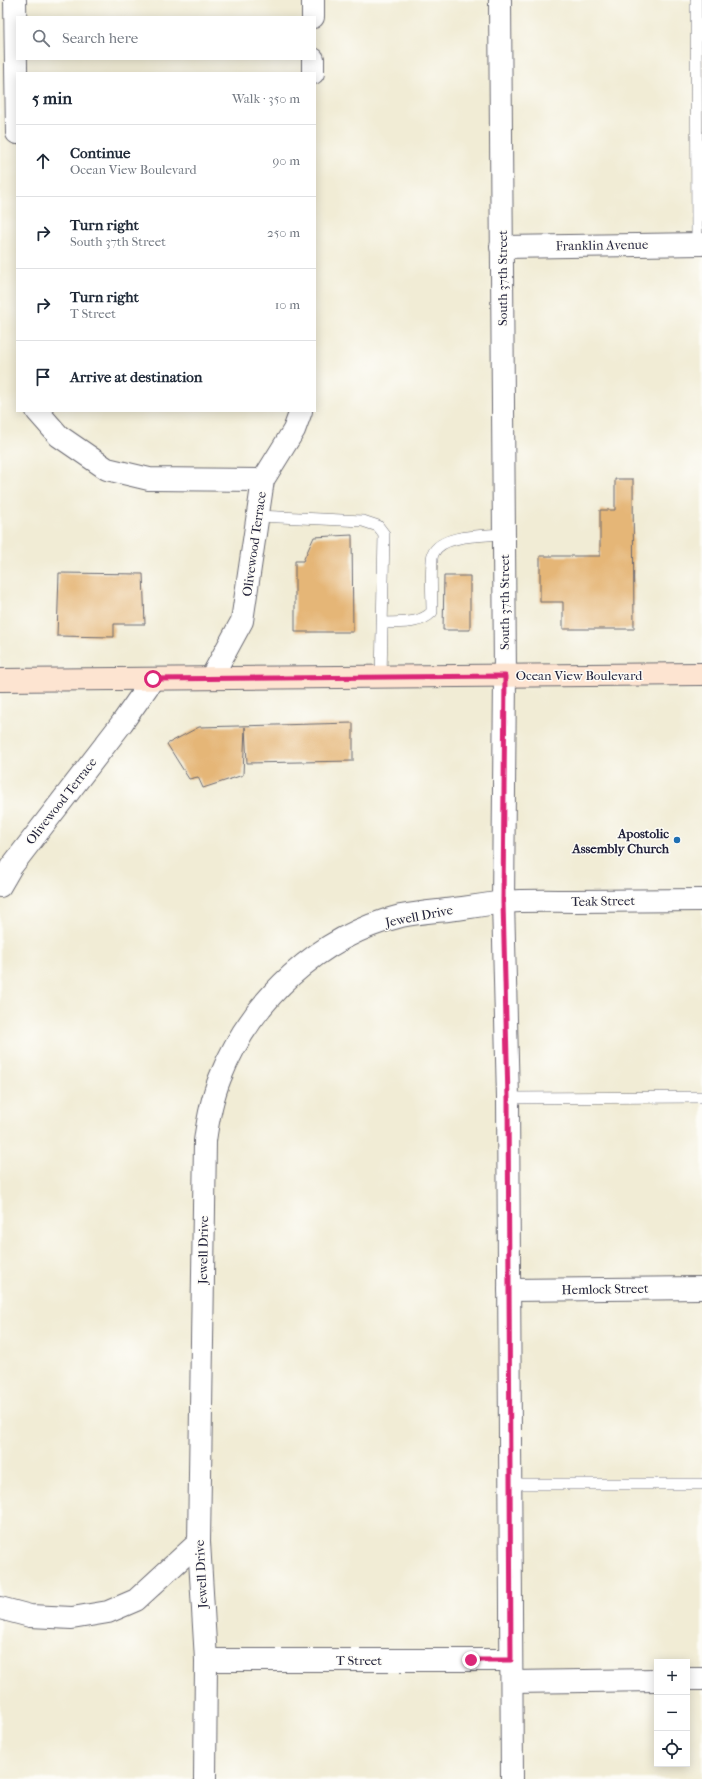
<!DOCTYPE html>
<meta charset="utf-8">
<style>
body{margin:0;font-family:"IM FELL French Canon",serif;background:#f2f2f3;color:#1f2937}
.controls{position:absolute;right:12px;bottom:12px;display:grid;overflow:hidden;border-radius:0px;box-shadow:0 2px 10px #0003}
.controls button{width:36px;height:36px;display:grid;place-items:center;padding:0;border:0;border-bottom:1px solid #e0e1e3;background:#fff;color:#1f2937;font:20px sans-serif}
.stop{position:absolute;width:12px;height:12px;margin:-9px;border:3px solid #db2777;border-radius:50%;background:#fff}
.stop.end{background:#db2777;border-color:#fff;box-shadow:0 1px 4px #0008}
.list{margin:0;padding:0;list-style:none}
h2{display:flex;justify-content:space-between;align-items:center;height:52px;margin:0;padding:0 16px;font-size:17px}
h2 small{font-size:13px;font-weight:400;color:#747a83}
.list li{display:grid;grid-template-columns:26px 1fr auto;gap:12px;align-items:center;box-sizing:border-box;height:72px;padding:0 16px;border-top:1px solid #e0e1e3}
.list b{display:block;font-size:15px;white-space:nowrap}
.list p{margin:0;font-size:13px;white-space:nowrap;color:#747a83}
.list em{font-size:13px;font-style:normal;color:#747a83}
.icon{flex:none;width:22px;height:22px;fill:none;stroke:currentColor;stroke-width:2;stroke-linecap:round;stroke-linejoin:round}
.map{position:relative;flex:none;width:702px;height:1779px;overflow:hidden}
.search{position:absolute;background:#fff;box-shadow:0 2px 10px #0003;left:16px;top:16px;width:300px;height:44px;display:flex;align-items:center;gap:10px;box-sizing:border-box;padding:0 14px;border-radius:0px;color:#747a83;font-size:15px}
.panel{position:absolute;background:#fff;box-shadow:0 2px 10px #0003;left:16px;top:72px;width:300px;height:340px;border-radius:0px}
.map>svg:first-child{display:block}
.building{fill:#e5b677}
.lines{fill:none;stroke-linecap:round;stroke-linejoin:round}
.lane-casing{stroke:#6a6971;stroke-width:12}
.street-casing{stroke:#6a6971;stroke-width:24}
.secondary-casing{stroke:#6a6971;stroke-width:24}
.lane{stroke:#fff;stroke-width:11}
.street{stroke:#fff;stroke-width:22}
.secondary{stroke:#fde4d1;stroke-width:22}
.route{stroke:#db2777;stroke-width:5}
.poi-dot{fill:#1f6fb2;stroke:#fdfcf7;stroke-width:1.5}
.labels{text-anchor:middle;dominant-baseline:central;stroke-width:3;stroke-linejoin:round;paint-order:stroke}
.street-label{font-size:13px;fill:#22223b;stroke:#fdfcf7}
.poi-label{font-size:13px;font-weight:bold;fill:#22223b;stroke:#fdfcf7;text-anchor:end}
</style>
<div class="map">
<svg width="702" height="1779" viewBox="0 0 702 1779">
<rect width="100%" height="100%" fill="#fdfcf7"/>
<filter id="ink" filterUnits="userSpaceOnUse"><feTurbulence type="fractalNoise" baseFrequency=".025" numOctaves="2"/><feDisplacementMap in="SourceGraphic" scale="8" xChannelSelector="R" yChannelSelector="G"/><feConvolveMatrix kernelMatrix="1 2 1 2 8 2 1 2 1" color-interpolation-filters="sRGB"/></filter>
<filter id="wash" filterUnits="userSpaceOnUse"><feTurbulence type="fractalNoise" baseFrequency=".012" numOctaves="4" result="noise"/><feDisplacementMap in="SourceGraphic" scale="16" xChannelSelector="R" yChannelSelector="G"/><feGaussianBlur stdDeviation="0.9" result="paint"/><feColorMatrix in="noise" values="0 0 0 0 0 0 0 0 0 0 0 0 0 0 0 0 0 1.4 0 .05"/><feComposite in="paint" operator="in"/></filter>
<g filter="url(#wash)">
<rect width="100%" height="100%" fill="#f1ecd5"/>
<g id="blocks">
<g class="building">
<path d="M615,479h18l1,150h-71v-27h-23v-46h60v-46h15z"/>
<path d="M352,535l1,97h-58v-71h8l11,-24z"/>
<path d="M59,573l84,1 2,50h-31v13l-57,-1z"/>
<path d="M444,576h26v54h-27z"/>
<path d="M353,723v38l-106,2 -2,-36 -2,48 -40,13 -5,-11 -9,2 -22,-35 32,-17z"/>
</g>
</g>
</g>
<g filter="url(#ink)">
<use href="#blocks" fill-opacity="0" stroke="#6a6971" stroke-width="1"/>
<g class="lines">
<defs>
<g id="lane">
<path d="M696,0l1,244"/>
<path d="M258,516l105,5 15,5 6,8 -3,143"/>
<path d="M383,623c17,-1 36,2 49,-11 0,-11 -2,-50 1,-58 8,-20 52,-18 71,-20"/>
<path d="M508,1098l194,-1"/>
<path d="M510,1484h192"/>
</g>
<g id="street">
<path d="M15,0l2,133"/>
<path d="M313,0v17"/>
<path d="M500,0l5,676 -2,226 5,196 4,681"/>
<path d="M313,59v14"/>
<path d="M501,247l201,-3"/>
<path d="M37,411l22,25 48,33 42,10 114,1"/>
<path d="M211,678l31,-57 21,-141 31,-50 7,-19"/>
<path d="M0,886l11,-19 111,-144 31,-44"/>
<path d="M509,1290l193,-2"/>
<path d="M0,1608l30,8 42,2 36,-6 28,-12 63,-58"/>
<path d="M206,1660h305"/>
<path d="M687,1679h15"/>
<path d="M512,1682l145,-2"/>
<path d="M205,1779l1,-119 -7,-118 6,-401c3,-22 7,-43 15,-63 31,-78 99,-142 181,-162 21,-4 41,-5 62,-8 13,-2 27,-4 40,-6 24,-2 48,-1 72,-1 42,0 85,-1 127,-1"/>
</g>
<path id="secondary" d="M0,680l702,-6"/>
</defs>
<use href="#lane" class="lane-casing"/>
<use href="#street" class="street-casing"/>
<use href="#secondary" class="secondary-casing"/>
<use href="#lane" class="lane"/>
<use href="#street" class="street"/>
<use href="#secondary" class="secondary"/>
</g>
</g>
<g class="lines" filter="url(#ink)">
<path class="route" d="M153,679l352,-3 -2,226 5,196 3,562h-40"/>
</g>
<circle class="poi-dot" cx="677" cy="840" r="4"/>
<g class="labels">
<g class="street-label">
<text transform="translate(602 245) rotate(-1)">Franklin Avenue</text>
<text transform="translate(502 278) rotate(-90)">South 37th Street</text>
<text transform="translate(254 544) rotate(-82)">Olivewood Terrace</text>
<text transform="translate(504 602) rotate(-90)">South 37th Street</text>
<text x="579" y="675">Ocean View Boulevard</text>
<text transform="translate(61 801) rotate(-52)">Olivewood Terrace</text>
<text transform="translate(603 901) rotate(-1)">Teak Street</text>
<text transform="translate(419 916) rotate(-11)">Jewell Drive</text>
<text transform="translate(203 1250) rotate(-89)">Jewell Drive</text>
<text transform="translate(605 1289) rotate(-1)">Hemlock Street</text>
<text transform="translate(201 1574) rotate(-93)">Jewell Drive</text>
<text x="359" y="1660">T Street</text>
</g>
<g class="poi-label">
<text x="669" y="833">Apostolic<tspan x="669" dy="15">Assembly Church</tspan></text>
</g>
</g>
</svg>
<div class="controls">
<button>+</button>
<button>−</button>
<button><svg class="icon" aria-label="locate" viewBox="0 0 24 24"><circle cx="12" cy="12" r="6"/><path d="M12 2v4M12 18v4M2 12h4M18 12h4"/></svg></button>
</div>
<div class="stop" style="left:153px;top:679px"></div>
<div class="stop end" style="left:471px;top:1660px"></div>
<div class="search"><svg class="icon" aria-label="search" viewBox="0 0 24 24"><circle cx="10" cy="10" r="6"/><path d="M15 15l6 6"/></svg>Search here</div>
<section class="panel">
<h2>5 min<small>Walk · 350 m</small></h2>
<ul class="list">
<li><svg class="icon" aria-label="ahead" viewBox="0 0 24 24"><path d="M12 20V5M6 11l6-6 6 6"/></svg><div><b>Continue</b><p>Ocean View Boulevard</p></div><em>90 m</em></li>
<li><svg class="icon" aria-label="right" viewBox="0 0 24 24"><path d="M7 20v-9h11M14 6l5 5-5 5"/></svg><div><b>Turn right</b><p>South 37th Street</p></div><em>250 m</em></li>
<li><svg class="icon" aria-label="right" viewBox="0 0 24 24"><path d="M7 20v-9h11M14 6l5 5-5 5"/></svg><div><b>Turn right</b><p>T Street</p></div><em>10 m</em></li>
<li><svg class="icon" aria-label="arrive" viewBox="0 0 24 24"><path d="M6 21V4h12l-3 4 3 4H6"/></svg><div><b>Arrive at destination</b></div></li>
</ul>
</section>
</div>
